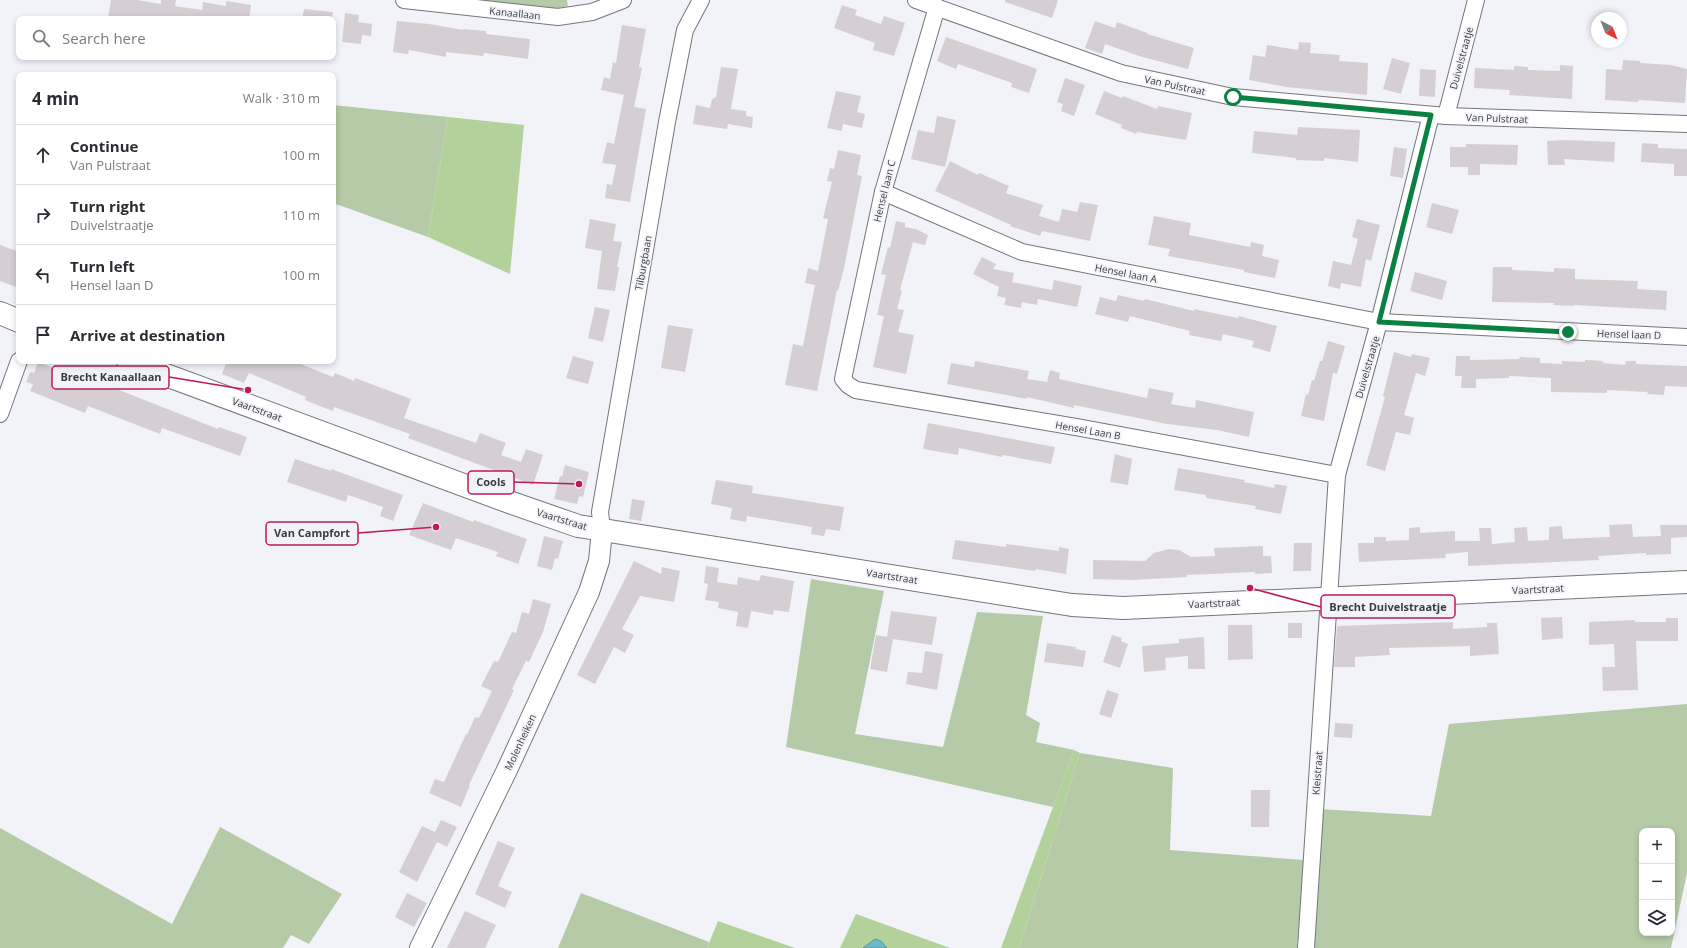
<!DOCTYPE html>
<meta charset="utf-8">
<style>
body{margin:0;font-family:"Open Sans",sans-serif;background:#f7f7f7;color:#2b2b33}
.controls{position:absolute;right:12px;bottom:12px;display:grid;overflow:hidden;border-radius:8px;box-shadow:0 2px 6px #0003}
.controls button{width:36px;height:36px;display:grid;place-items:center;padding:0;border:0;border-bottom:1px solid #e1e1e2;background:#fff;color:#2b2b33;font:20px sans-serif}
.compass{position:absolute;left:1591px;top:12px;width:36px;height:36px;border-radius:50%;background:#fff;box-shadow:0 2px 6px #0003;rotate:138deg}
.stop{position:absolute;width:12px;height:12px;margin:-9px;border:3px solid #0b8043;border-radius:50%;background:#fff}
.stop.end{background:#0b8043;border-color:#fff;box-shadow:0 1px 4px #0008}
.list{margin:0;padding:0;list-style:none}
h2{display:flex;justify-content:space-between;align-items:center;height:52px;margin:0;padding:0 16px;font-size:17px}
h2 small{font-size:13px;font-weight:400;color:#7c7c81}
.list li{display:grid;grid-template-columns:26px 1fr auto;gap:12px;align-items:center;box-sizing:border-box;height:60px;padding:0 16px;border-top:1px solid #e1e1e2}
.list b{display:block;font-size:15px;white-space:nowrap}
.list p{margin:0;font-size:13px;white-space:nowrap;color:#7c7c81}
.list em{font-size:13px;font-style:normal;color:#7c7c81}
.icon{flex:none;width:22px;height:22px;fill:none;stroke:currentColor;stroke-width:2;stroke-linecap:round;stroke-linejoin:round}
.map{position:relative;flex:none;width:1687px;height:948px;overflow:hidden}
.search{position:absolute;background:#fff;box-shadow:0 2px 6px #0003;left:16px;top:16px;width:320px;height:44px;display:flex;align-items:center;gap:10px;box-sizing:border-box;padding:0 14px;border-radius:8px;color:#7c7c81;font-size:15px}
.panel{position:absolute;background:#fff;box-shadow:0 2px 6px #0003;left:16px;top:72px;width:320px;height:292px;border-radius:8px}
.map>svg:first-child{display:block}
.green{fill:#b5caa6;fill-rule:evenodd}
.forest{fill:#b2d19b}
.water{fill:#6cbac7;stroke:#5d949e}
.building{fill:#d5cfd3}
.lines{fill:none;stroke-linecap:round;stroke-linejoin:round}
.minor-casing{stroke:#74767b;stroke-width:18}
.tertiary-casing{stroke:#74767b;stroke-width:22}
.secondary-casing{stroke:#74767b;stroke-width:24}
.minor{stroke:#fff;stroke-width:16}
.tertiary{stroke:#fff;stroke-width:20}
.secondary{stroke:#fff;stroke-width:22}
.route{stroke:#0b8043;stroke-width:5}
.labels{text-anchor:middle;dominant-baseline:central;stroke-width:3.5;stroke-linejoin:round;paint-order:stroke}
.street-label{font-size:10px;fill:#3b3c3f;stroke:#f1f3f9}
.leader{fill:none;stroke:#c2185b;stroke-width:1.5}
.callout-dot{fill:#c2185b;stroke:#f1f3f9;stroke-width:1.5}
.callout{fill:#f1f3f9;stroke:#c2185b;stroke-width:1.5}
.callout-label{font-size:11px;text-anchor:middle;font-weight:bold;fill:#3b3c3f}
</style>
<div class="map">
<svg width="1687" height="948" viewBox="0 0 1687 948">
<rect width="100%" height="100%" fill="#f1f3f9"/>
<g class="green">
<path d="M466,0h101l1,6 -25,5z"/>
<path d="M333,105l115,12 -20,120 -95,-34z"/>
<path d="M811,579l73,12 -29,143 88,13 34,-135 66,4 -17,99 14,8 -4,19 38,8 -21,57 -267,-60z"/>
<path d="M1687,704v169l-16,75h-359l8,-139 111,7 18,-92zM1642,831h30v102h-30z"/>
<path d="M1080,753l93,15 -3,82 134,10 -7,88h-278z"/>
<path d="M220,827l122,67 -33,50 -18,-9 -8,13h-283v-120l172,96z"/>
<path d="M581,893l128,49 -2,6h-149z"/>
</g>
<g class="forest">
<path d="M448,117l76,8 -14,149 -82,-37z"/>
<path d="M1074,750l6,3 -61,195h-18z"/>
<path d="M856,914l94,34h-110z"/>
<path d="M718,921l77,27h-88z"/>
</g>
<path class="water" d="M875,939l6,2 6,7h-24z"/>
<g class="building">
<path d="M111,0h26l24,4v-4h15l-1,6 27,4 1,-8 23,4v-5l25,4 -2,14h-132l-9,-1z"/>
<path d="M1005,0h53l-6,18 -47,-16z"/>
<path d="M842,5l15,5 -2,5 26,9 3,-8 21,7 -11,33 -21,-6 2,-7 -41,-15z"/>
<path d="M304,9l29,3 -1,7h-30z"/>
<path d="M345,13l14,2 -1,7 14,2 -1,12 -9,-1 -1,9 -19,-2z"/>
<path d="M397,21l32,3 34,6v-1l23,2v3l44,5 -2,20 -44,-6 -1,3 -37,-4v5l-37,-7 -1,4 -15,-2z"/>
<path d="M1095,21l20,7 2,-6 30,11v1l47,14 -6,21 -49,-13 -34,-12 -3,10 -17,-6z"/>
<path d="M622,25l24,4 -7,38 3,1 -8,39 12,2 -16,93 -25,-4 2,-14 5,1 4,-20 -14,-2 5,-21 7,2 10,-49 -23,-5 3,-13 6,2 3,-17 3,1z"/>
<path d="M946,37l91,32 -8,24 -18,-6 1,-4 -54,-19 -2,5 -19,-8z"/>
<path d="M1299,42l12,1 -1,10 30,2 -1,6 29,2 -1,32 -81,-8 -37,-7 4,-25 12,2 2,-12 31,5z"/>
<path d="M1392,58l18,5 -9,31 -18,-5z"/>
<path d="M1623,60l17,1v2l31,2 16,4 -2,34 -46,-3 -1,2 -33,-2 1,-31 16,1z"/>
<path d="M1560,65l13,1 -1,33 -63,-4 1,-5 -36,-2 1,-20 39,2v-4l14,1v3l32,1z"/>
<path d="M721,67l17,2 -7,40 15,2v5l7,1 -1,11 -24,-4 -1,5 -34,-5 3,-19 14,3 2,-9 4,-2z"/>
<path d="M1420,69l16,1 -1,27 -16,-1z"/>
<path d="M1065,78l20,7 -11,31 -13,-5 2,-7 -6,-2z"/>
<path d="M836,91l25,5 -4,16 8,2 -3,14 -19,-4 -1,7 -15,-3z"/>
<path d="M1104,91l18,7 1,-2 34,13 1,-3 34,7 -6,27 -49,-8 -1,2 -15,-6 1,-3 -27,-11z"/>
<path d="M937,116l19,4 -11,47 -34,-8 7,-29 16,3z"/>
<path d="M1298,127l62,3 -2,32 -34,-4v3l-28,-1v-2l-44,-5 2,-22 43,4z"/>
<path d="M1567,140l48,2 -1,20 -50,-3 1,6h-17l-1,-24z"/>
<path d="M1642,143l16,1v4l29,1v27h-13v-12l-33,-2z"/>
<path d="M1466,144l52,1 -1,20 -37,-1v11h-12v-8h-18v-20h16z"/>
<path d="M1394,147l13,2 -4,29 -13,-2z"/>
<path d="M838,150l23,5 -4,20 5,1 -18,92 -6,23 -1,-1 -20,101 -32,-6 8,-41 10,2 12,-61 -10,-2 3,-15 10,3 10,-52 -5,-1 9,-36 -5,-1 3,-13 4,1z"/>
<path d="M950,161l28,14 1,-2 30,13 -3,7 37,12 -4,11 20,6 3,-13 15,3 3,-10 18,3 -8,36 -48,-10 -2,5 -30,-10 1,-1 -76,-34z"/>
<path d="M1432,203l27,7 -7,24 -26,-7z"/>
<path d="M1154,216l37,7 -2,12 61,12 1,-5 13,3 -2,11 17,4 -4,18 -31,-6v-2l-76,-14 2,-7 -22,-4z"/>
<path d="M590,219l26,5 -3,17 9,1 -5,25h2l-4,24 -18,-2 5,-38 -17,-3z"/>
<path d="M1357,219l23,6 -9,36 -5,-2 -5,28 -20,-4 -1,6 -12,-3 5,-25 18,4 7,-26 -6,-2z"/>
<path d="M896,221l9,2v4l11,2 12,6 -3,10 -12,-3 -13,48 2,1 -5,18 7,1 -6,22 16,3 -8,39 -33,-7 11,-51 -7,-1 9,-40 -5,-1 7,-27 2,1z"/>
<path d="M0,245l19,7v36l-19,-7z"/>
<path d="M982,257l14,7 -3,5 21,4 -2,9 40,8 2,-10 28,6 -5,21 -39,-8 -1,6 -15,-3 -1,6 -17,-3 2,-7 -9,-2 2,-9 -26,-13z"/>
<path d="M1493,267h19v3l42,2v-4l21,1v10l63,2 -1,8 30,2 -1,19 -92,-5v1l-21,-1 1,-2 -62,-1z"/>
<path d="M1415,272l32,9 -5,19 -32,-9z"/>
<path d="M1118,295l26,6 1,-2 49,12v-2l44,9 1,-2 38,10 -7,26 -18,-5 2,-6 -31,-7 -2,7 -32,-6 1,-4 -60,-15 -2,6 -33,-8 5,-17 16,4z"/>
<path d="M595,307l15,3 -7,32 -15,-4z"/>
<path d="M668,325l25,4 -8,43 -24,-4z"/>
<path d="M1328,341l17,5 -8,28 -4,-1 -9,48 -23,-5 5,-22 2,1 4,-15 2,1 6,-20h2z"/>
<path d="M1394,352l17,5 1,-3 18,4 -5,18 -9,-3 -12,42 10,3 -4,17 -14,-3 -11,39 -19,-6 19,-68 -2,-1z"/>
<path d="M573,356l21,6 -6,22 -22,-6z"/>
<path d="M1456,356h14v4l49,-1 1,-2 20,1v5l22,1v-3l23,1v-2l18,1v2l22,2 1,-4h10v3l51,2v21l-22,-1 -1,9 -17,-1 1,-2 -41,-2v3l-56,-1v-14l-42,-2v2l-33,1v9h-15l1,-12h-7z"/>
<path d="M227,361h66l40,16 2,-4 19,8 1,-3 56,21 -7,19 72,25 4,-10 26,10 -5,12 20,7 5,-13 17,6 -10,30 -125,-47 2,-4 -76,-27 -1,4 -16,-6 -12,-5 1,-3 -57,-24 -5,10 -22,-9z"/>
<path d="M975,361l54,10 -2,8 20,3 3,-12 10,3 -1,6 88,19 2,-10 25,5 -3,11 24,4 1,-8 58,12 -5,25 -32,-7 -50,-6 -93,-19v3l-47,-11v2l-80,-15 4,-21 23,4z"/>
<path d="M38,362l32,12 1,-3 147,58 1,-2 28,10 -7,19 -78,-28 -2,6 -72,-28 -3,7 -55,-22 3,-7 -7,-2 4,-10 4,1z"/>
<path d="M928,423l127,24 -4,17 -48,-9 -1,2 -43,-9 -1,7 -35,-6z"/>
<path d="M1115,454l17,5 -4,26 -18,-3z"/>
<path d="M295,459l36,12v-2l72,26 -10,26 -13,-5 3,-9 -35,-12 -2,7 -59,-20z"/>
<path d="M565,465l24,7 -6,25 -4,-1 -2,8 -23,-5 6,-23 2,1z"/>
<path d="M1178,468l67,12 -1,2 30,6 1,-4 12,2 -6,28 -26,-5 1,-3 -50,-8v-3l-32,-5z"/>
<path d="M716,480l37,6 -1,7 92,14 -4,24 -14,-2 -2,7 -13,-2 1,-7 -65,-11 -1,6 -16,-3 2,-11 -21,-4z"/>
<path d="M632,499l13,2 -4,20 -12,-2z"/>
<path d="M423,503l50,19 1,-2 53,19 -9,25 -22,-8 2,-4 -42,-14 -5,12 -42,-15z"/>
<path d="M1632,524l1,13 28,-1 -1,-11h27v12l-16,1v16l-25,1v-2l-48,3 1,4 -131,6v-14l-23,2 1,4 -87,4 -1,-19h16v-6h12v4l23,-1v-12l11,-1v6l35,-2v10h25l-1,-13h12l1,16 23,-2 -1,-14 13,-1 1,14 21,-1v-13l13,-1 1,13 47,-2 -1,-12z"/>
<path d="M544,536l19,5 -5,18 -3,-1 -3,12 -15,-4z"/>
<path d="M955,540l51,7v-3l53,7v-4l10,2 -3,25 -30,-5 -1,2 -83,-12z"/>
<path d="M1294,543h18l-1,28h-18z"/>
<path d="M1263,546v10h8l1,17 -17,1v-2l-68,3v2l-56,3 -38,-1v-19l52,1 9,-8 15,-4 10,1 12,7 24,-1 -1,-8z"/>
<path d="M634,561l27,13 1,-7 18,4 -6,31 -34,-6 -18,33 12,6 -9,18 -11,-6 -19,37 -18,-9z"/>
<path d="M706,566l13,2 -2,14 20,3 1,-8 21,4 2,-6 33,6 -5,31 -15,-2 -1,5 -22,-4 -3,17 -12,-2 2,-14 -20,-4 1,-6 -14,-2 3,-16 -4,-1z"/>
<path d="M533,599l18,5 -8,28 -14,30 -3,-1 -14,28 2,1 -45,95h1l-9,22 -32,-14 6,-14 9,3 22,-48 1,1 8,-18 4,1 13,-27 -11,-5 13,-25 4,1 14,-30 4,1 6,-21 7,2z"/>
<path d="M891,611l46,6 -5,28 -39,-6 -6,33 -17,-3 6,-34 11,2z"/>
<path d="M1562,617l1,21 -21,2 -1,-22z"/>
<path d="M1666,618h12v23h-42l2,49 -35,1 -1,-24h13l-1,-23 -25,1v-23l46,-2v2h31z"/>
<path d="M1453,622v7l34,-2v-4h10l2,31 -29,2v-10l-81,2 1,7 -35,2v10h-21l3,-41z"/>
<rect x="1288" y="623" width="14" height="15"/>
<path d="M1228,625h24l1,34 -25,1z"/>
<path d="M1112,635l10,3 -1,3 7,3 -8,24 -17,-6z"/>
<path d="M1204,637l1,32h-17v-13l-23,2 1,12 -22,2 -2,-26 37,-3v-4z"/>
<path d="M1047,643l29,4v2l10,2 -3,16 -39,-5z"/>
<path d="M925,651l18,3 -6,36 -31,-6 2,-12 14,1z"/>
<path d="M1107,690l12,4 -8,24 -12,-4z"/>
<path d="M1335,723l18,1 -1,14 -18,-1z"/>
<path d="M1251,790h19l-1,37h-18z"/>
<path d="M441,820l16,7 -10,20 -10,-5 -20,40 -18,-10 23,-46 13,6z"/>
<path d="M498,841l17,7 -17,38 14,6 -7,16 -30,-14z"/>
<path d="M407,893l20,10 -13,24 -19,-10z"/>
<path d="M465,911l31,14 -11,23h-38z"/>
</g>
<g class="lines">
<defs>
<g id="minor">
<path d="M404,0l154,17 34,-5 31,-12"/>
<path d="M916,0l205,73 112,24 213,19 241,8"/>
<path d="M937,7l-54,185 -40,187 5,6 8,5 220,37 261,48"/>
<path d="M1446,116l30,-116"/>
<path d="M883,192l139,60 357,70 308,15"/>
<path d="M0,414l19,-53"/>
<path d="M602,530l-2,-18 67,-390 18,-92 16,-30"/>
<path d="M1306,948l31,-473 42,-153 52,-207"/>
</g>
<path id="tertiary" d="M420,948l86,-176 83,-180 10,-31 3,-31"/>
<g id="secondary">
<path d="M0,313l19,8"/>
<path d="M128,361l384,142 66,23 494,79 51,3 564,-26"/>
</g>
</defs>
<use href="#minor" class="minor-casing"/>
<use href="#tertiary" class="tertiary-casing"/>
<use href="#secondary" class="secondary-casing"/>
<use href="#minor" class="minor"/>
<use href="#tertiary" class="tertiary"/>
<use href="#secondary" class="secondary"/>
</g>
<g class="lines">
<path class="route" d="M1233,97l198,18 -52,207 189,10"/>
</g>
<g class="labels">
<g class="street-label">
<text transform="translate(515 13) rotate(6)">Kanaallaan</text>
<text transform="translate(1461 58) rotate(-75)">Duivelstraatje</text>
<text transform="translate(1175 85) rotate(12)">Van Pulstraat</text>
<text transform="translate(1497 118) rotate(2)">Van Pulstraat</text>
<text transform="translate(884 191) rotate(-76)">Hensel laan C</text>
<text transform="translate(643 263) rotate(-80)">Tilburgbaan</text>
<text transform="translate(1126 273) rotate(11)">Hensel laan A</text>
<text transform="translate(1629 334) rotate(2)">Hensel laan D</text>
<text transform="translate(1367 367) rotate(-74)">Duivelstraatje</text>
<text transform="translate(257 409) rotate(20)">Vaartstraat</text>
<text transform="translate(1088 430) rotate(10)">Hensel Laan B</text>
<text transform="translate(562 519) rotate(17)">Vaartstraat</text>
<text transform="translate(892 576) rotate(9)">Vaartstraat</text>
<text transform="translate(1538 589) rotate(-3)">Vaartstraat</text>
<text transform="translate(1214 603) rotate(-3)">Vaartstraat</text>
<text transform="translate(520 742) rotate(-65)">Molenheiken</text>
<text transform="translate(1317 773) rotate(-86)">Kleistraat</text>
</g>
</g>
<path class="leader" d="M248 390L169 377M579 484L514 482M436 527L358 533M1250 588L1321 607"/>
<g class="callout-dot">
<circle cx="248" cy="390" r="4"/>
<circle cx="579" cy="484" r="4"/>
<circle cx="436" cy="527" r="4"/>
<circle cx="1250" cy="588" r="4"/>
</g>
<g class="callout">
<rect x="52" y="366" width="117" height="23" rx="4"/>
<rect x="468" y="471" width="46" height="23" rx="4"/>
<rect x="266" y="522" width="92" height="23" rx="4"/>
<rect x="1321" y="595" width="134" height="23" rx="4"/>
</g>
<g class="callout-label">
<text x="111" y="381">Brecht Kanaallaan</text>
<text x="491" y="486">Cools</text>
<text x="312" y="537">Van Campfort</text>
<text x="1388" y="611">Brecht Duivelstraatje</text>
</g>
</svg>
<div class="controls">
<button>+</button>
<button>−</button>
<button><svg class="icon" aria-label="layers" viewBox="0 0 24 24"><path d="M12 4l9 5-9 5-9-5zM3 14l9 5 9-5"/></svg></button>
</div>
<svg class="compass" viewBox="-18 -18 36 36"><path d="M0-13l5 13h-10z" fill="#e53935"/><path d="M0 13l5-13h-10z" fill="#7c7c81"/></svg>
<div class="stop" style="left:1233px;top:97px"></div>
<div class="stop end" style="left:1568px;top:332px"></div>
<div class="search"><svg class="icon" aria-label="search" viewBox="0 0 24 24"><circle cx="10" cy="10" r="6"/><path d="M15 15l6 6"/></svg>Search here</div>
<section class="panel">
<h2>4 min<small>Walk · 310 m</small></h2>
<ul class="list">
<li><svg class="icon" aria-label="ahead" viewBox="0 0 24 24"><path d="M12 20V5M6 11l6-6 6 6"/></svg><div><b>Continue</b><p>Van Pulstraat</p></div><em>100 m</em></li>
<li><svg class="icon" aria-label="right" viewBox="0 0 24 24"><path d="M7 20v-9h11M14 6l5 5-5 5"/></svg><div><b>Turn right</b><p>Duivelstraatje</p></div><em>110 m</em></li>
<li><svg class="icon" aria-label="left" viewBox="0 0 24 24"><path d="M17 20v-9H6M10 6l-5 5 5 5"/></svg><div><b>Turn left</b><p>Hensel laan D</p></div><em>100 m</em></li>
<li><svg class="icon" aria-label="arrive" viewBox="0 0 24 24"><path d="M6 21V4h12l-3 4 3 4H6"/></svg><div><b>Arrive at destination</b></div></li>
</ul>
</section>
</div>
